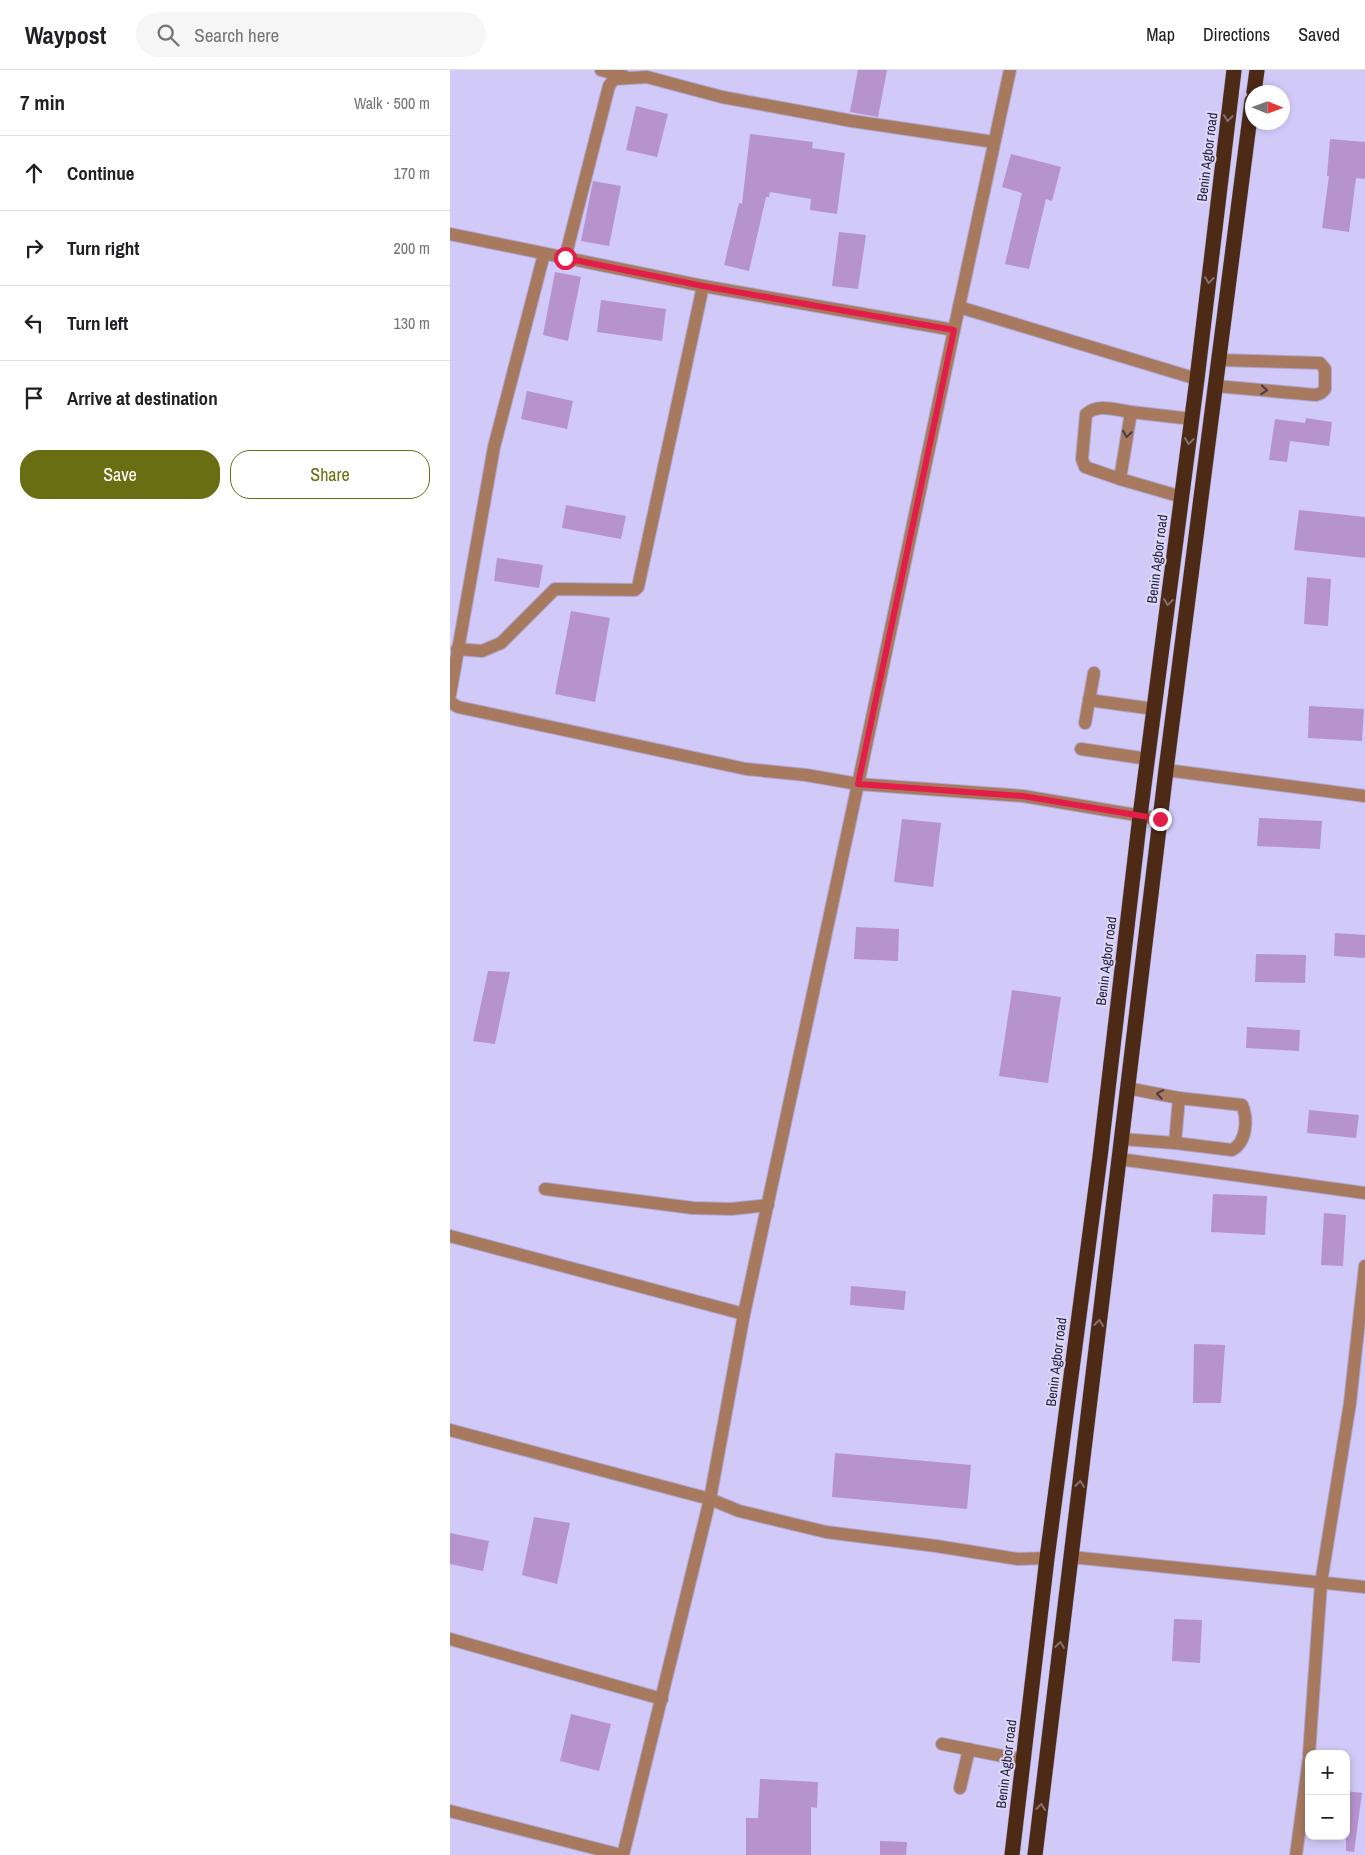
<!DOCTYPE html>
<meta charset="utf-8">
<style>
body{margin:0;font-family:"Archivo Narrow",sans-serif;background:#f6f6f6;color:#202124}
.controls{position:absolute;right:15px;bottom:15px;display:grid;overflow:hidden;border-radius:10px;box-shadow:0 2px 8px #0003}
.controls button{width:45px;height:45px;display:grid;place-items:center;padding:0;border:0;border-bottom:1px solid #e0e0e0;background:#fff;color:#202124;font:25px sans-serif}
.compass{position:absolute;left:795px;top:15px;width:45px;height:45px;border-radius:50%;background:#fff;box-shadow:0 2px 8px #0003;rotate:91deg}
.stop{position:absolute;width:15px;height:15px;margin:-11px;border:4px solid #e11d48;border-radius:50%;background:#fff}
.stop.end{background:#e11d48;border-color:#fff;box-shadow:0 1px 5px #0008}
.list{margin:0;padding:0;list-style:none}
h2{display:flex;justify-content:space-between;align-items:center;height:65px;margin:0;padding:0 20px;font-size:21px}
h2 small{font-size:16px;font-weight:400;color:#757577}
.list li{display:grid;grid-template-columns:32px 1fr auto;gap:15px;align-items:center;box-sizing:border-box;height:75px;padding:0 20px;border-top:1px solid #e0e0e0}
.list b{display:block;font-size:19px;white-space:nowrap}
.list em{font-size:16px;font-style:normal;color:#757577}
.actions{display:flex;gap:10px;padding:15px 20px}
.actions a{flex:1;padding:11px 0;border:1px solid #6a6e12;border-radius:20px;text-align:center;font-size:18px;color:#6a6e12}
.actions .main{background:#6a6e12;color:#fff}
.icon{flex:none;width:28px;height:28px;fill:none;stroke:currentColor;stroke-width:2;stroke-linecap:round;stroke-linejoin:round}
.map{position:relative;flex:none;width:915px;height:1785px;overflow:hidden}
header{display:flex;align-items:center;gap:30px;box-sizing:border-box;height:70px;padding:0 25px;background:#fff;border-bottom:1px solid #e0e0e0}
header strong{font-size:24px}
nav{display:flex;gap:28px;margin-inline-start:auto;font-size:18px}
.search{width:350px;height:45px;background:#f6f6f6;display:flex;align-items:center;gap:12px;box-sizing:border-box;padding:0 18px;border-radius:28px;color:#757577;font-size:19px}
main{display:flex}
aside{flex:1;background:#fff}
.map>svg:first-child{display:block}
.building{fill:#b793cd}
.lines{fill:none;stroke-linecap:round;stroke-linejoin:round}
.minor-casing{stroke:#afa7d2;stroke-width:14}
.highway-casing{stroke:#afa7d2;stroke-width:16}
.minor{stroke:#a77a60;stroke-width:12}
.highway{stroke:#4c2a15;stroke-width:15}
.oneway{stroke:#867070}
.oneway2{stroke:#4c3a47}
.route{stroke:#e11d48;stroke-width:6}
.labels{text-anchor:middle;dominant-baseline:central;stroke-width:4;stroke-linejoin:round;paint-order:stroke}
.street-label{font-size:14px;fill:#251f3c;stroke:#ddd9f8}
</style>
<header>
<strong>Waypost</strong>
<div class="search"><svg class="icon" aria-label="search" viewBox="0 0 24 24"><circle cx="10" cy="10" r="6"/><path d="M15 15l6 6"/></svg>Search here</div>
<nav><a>Map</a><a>Directions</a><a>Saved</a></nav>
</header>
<main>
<aside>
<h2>7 min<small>Walk · 500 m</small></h2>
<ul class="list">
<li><svg class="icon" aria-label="ahead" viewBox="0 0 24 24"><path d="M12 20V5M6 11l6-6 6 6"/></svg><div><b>Continue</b></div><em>170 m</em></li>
<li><svg class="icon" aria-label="right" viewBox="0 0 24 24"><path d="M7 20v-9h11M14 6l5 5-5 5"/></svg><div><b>Turn right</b></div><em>200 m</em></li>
<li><svg class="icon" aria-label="left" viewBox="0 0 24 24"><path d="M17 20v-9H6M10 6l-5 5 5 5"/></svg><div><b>Turn left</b></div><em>130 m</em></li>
<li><svg class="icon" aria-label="arrive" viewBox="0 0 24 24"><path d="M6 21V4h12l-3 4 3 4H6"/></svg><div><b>Arrive at destination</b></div></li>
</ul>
<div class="actions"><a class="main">Save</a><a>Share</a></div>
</aside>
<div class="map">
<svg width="915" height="1785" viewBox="0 0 915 1785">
<rect width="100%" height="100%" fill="#d1c9f8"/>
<g class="building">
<path d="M408,0h29l-9,47 -28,-5z"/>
<path d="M186,36l32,8 -11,43 -31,-7z"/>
<path d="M300,64l63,8 -1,6 33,5 -8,61 -27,-4 1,-11 -41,-7 -1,5h-3l-17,74 -25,-6 15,-62 3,1z"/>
<path d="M880,69l35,3v37l-9,-1 -7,54 -27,-4 7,-52h-2z"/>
<path d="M561,84l50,13 -9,34 -6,-2 -17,70 -24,-5 17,-71 -20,-6z"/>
<path d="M143,111l28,5 -12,60 -28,-5z"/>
<path d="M389,162l27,3 -8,54 -26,-3z"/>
<path d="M105,202l26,5 -13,64 -25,-6z"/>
<path d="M151,230l65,9 -4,32 -65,-9z"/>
<path d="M77,321l46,10 -6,28 -46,-10z"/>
<path d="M856,348l26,4 -3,24 -39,-5 -3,21 -18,-2 6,-41 30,4z"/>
<path d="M116,435l60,11 -5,23 -59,-11z"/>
<path d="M849,440l66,7v41l-71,-8z"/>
<path d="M47,488l46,7 -4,23 -45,-7z"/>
<path d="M857,507l24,2 -3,47 -24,-2z"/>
<path d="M121,541l39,7 -15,84 -40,-8z"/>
<path d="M859,636l55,3 -2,32 -54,-3z"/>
<path d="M809,748l63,3 -2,28 -63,-3z"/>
<path d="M452,749l39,4 -8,64 -39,-5z"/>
<path d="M406,857l43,2 -1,32 -44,-2z"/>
<path d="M885,863l30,2v23l-31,-2z"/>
<path d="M806,884l50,1 -1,28 -50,-1z"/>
<path d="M38,901l22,1 -15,72 -22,-3z"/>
<path d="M562,920l49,7 -13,86 -49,-7z"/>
<path d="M797,957l53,3 -1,21 -53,-3z"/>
<path d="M859,1040l50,5 -3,23 -49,-5z"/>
<path d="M763,1124l54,2 -2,39 -54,-3z"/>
<path d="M874,1143l22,2 -3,51 -22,-1z"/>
<path d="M401,1216l55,5 -2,19 -54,-5z"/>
<path d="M744,1274l31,1 -4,58h-28z"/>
<path d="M385,1383l136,12 -4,44 -135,-12z"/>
<path d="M84,1447l36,6 -13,61 -35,-9z"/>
<path d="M0,1463l39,8 -6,30 -33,-7z"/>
<path d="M724,1549l28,1 -2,43 -28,-2z"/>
<path d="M121,1644l40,10 -12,47 -39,-10z"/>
<path d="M310,1709l58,3 -1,26 -6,-1v48h-65v-37h12z"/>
<path d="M896,1721l16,2 -8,59 -8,-1z"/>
<path d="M430,1771l27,1 -1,13h-26z"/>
</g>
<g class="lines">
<defs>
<g id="minor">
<path d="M151,0l25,7"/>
<path d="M0,164l253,52 251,44 56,-260"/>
<path d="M115,188l44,-172 5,-7 33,-2 75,20 130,24 142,21"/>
<path d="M509,237l238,72"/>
<path d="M504,260l-96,454 165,12 137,23"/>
<path d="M766,316l100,9 5,-2 4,-4v-20l-5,-6 -101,-3"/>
<path d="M670,409l-35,-12 -3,-8 4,-45c13,-11 29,-4 45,-2"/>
<path d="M732,427l-62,-18 11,-67 61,7"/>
<path d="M7,579l25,2 19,-8 54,-54 80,1 3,-3 65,-301"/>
<path d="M0,625l44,-248 50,-193"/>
<path d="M639,630l65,9"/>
<path d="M0,632l8,5 288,62 60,6 52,9 -114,530 -34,185 -87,356"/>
<path d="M635,653l9,-50"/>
<path d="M631,679l67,10"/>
<path d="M716,700l199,26"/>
<path d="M671,1069l54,4 4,-45 -52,-10"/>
<path d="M725,1073l57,7c15,-8 16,-32 10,-45l-63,-7"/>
<path d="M669,1089l246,34"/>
<path d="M95,1119l148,19 38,1 37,-4"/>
<path d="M0,1166l294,78"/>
<path d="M0,1360l260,69 29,12 87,21 110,14 82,13 29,-1"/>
<path d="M621,1487l294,30"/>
<path d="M0,1569l212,60"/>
<path d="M492,1674l81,16"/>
<path d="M859,1684l12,-171 29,-180 15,-137"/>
<path d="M510,1718l9,-39"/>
<path d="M0,1741l171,44"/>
<path d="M846,1785l13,-97"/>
</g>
<g id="highway">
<path d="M804,22l3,-22"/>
<path d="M562,1785l35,-297 53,-401 40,-341 57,-437 37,-309"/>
<path d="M585,1785l131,-1085 86,-669"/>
</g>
</defs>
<use href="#minor" class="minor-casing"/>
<use href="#highway" class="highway-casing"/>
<use href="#minor" class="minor"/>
<use href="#highway" class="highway"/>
</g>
<defs><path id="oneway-chevron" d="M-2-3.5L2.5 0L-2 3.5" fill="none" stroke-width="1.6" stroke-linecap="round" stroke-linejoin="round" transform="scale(1.25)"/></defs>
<g class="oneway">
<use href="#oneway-chevron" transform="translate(778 48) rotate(97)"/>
<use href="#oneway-chevron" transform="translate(759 210) rotate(97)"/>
<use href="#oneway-chevron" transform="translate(739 371) rotate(97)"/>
<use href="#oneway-chevron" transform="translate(718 532) rotate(97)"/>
<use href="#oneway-chevron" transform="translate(649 1253) rotate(-83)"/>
<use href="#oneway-chevron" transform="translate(630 1414) rotate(-83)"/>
<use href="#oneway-chevron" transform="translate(610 1575) rotate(-83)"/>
<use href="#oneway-chevron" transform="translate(591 1737) rotate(-83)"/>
</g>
<g class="oneway2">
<use href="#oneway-chevron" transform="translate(814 320) rotate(5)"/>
<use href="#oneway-chevron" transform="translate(677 364) rotate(99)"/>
<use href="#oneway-chevron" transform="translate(710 1024) rotate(-170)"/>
</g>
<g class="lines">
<path class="route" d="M115,188l138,28 251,44 -96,454 165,12 137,23"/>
</g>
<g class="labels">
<g class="street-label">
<text transform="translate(757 87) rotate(-83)">Benin Agbor road</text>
<text transform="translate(707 489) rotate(-83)">Benin Agbor road</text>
<text transform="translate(656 891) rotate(-83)">Benin Agbor road</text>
<text transform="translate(606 1292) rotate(-83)">Benin Agbor road</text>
<text transform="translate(556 1694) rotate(-83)">Benin Agbor road</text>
</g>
</g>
</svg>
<div class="controls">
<button>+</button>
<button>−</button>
</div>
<svg class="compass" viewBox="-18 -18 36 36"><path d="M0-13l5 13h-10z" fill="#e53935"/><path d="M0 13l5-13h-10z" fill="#757577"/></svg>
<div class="stop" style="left:115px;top:188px"></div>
<div class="stop end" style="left:710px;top:749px"></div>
</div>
</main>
